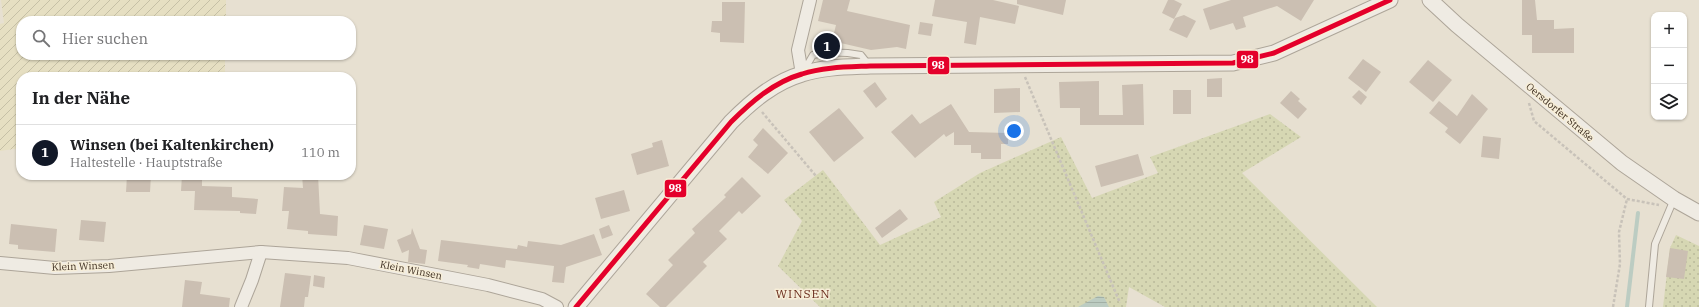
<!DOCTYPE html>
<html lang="de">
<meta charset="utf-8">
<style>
body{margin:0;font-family:"IBM Plex Serif",serif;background:#f2f2f2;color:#202124}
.controls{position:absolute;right:12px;top:12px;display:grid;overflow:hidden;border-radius:8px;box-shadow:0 1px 3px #0004}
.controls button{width:36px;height:36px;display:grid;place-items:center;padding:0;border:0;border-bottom:1px solid #e0e0e0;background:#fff;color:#202124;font:20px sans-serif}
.you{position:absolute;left:1014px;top:131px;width:14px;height:14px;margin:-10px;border:3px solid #fff;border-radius:50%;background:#1a73e8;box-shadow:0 0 0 6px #1a73e833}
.badge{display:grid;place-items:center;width:26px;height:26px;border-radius:50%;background:#111827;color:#fff;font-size:13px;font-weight:700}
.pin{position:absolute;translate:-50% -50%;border:2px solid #fff;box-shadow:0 1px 4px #0006}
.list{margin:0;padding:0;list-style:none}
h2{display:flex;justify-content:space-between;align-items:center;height:52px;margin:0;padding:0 16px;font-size:17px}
h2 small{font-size:13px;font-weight:400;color:#757577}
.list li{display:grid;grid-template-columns:26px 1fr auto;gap:12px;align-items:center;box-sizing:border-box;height:56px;padding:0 16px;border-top:1px solid #e0e0e0}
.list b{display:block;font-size:15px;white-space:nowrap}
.list p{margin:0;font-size:13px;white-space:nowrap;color:#757577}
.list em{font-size:13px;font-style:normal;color:#757577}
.icon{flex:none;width:22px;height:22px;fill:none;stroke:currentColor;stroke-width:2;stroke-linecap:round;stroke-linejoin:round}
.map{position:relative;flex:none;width:1699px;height:307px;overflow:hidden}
.search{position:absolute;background:#fff;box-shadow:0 1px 3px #0004;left:16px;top:16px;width:340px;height:44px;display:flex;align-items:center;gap:10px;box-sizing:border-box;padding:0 14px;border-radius:16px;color:#757577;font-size:15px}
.panel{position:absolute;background:#fff;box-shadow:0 1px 3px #0004;left:16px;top:72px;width:340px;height:108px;border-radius:16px}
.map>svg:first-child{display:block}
.farmland{fill:url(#farmland-furrows)}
.green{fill:url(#green-dots)}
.water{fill:url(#water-rules)}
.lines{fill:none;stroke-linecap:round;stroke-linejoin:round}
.stream{stroke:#bcccc2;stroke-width:4}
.building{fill:#cbbfb2}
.service-casing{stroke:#ada599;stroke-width:8}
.minor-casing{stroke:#ada599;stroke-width:14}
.tertiary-casing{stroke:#ada599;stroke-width:17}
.path{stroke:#c8c2b9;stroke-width:2.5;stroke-dasharray:3 2;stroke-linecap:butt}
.service{stroke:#efebe3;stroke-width:6}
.minor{stroke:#efebe3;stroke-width:12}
.tertiary{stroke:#efebe3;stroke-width:15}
.bus-1-casing{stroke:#f7eed8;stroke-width:8}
.bus-1{stroke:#e4002b;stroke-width:5}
.labels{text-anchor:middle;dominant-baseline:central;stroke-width:3;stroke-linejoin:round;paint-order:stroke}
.street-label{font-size:10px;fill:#3d2e20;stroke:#f7eed8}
.quarter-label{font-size:12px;letter-spacing:1px;fill:#6b2e1e;stroke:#f7eed8}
.line-badge{stroke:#f7eed8;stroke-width:1.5}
.badge-label{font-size:11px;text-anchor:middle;font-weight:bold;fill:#fff}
</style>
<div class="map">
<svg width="1699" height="307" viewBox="0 0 1699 307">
<defs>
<pattern id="farmland-furrows" width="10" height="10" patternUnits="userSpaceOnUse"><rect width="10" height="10" fill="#e6dfc2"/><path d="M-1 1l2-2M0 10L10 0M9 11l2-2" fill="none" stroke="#c6c0a6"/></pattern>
<pattern id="green-dots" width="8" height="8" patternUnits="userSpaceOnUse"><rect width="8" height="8" fill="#d6d7b3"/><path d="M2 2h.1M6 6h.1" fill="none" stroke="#b9b99a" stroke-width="1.8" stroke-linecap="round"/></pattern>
<pattern id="water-rules" width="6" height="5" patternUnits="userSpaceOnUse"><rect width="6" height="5" fill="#bcccc2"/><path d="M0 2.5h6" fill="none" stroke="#a2b0a6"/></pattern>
</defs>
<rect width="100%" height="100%" fill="#e7e0d1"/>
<path class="farmland" d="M1,0h225v21h-205v34h204v22h-204v71l-21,3v-127l4,-1z"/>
<g class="green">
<path d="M1270,114l31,23 -59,36 135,134h-212l-36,-20 -3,20h-306l-42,-41 24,-45 -18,-21 39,-30 57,75 61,-28 -7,-15 46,-29 81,-36 31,61 66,-25 -8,-16z"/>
<path d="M1676,235l23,11v61h-36l7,-59z"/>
</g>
<path class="water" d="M1098,296l6,1 5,10h-31z"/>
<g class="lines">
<path class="stream" d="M1627,307l11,-94"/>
</g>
<g class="building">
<path d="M823,0h27l-3,11 63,14 -4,24 -9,-2 -26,3 -39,-9 4,-16 -18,-4z"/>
<path d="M935,0h58l26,6 -4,18 -35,-7 -4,28 -12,-2 3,-21 -35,-6z"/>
<path d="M1017,0h49l-3,15 -46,-11z"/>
<path d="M1168,0h6l8,4 -8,15 -12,-6z"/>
<path d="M1231,0h83l-13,21 -24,-15 -34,11 3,10 -10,3 -3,-7 -23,7 -7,-21z"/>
<path d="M1522,0h13l2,20h17v9l20,-1v25h-42v-18h-10z"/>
<path d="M722,2h23l-1,41 -24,-1v-9l-9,-1 1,-11h10z"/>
<path d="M1184,15l12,6 -9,17 -18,-8 6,-12z"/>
<path d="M920,22l13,2 -2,12 -13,-2z"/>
<path d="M1363,59l18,13 -15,20 -18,-14z"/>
<path d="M1428,60l24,20 -19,22 -24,-20z"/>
<path d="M1222,78v19h-15v-18z"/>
<path d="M1099,81v34h24l-1,-30 21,-1 1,41h-64v-17h-20l-1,-26z"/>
<path d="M875,82l12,17 -11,9 -13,-17z"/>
<path d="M1020,88v24l-26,1v-24z"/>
<rect x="1173" y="90" width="18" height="24"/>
<path d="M1359,90l8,7 -6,8 -9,-8z"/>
<path d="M1291,91l9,8 -2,2 9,8 -9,10 -18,-16z"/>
<path d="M1472,94l16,15 -28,35 -15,-12 3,-4 -19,-15 10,-12 18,15z"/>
<path d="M951,104l18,28 39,1v11h-7v15h-20v-6h-10v-8h-17v-13l-8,5 -2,-3 -29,24 -24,-26 21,-18 8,10z"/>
<path d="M839,108l25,30 -30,24 -25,-30z"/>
<path d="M763,128l25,25 -20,21 -20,-17 10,-12 -5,-5z"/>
<path d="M1483,136l18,2 -2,21 -18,-2z"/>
<path d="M662,140l7,26 -32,9 -6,-21 22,-7 -1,-4z"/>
<path d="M1138,154l6,21 -43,12 -6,-21z"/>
<path d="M127,175h24l-1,17h-24z"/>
<path d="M182,175h20v11l30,1v10l26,2 -2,15 -16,-1v-2l-46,-1 1,-19h-14z"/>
<path d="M302,175h16l2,39 18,2 -1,20 -29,-2v-3l-21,-2 2,-18h-7l2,-24 19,1z"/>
<path d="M742,177l19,19 -19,18 -3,-3 -20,20 8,8 -24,23 4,4 -41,41h-6l-14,-13 27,-29 -5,-5 27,-27 -3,-4 34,-32 -2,-2z"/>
<path d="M624,190l6,21 -29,8 -6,-21z"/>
<path d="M900,209l8,10 -26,19 -7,-10z"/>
<path d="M81,220l25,2 -2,20 -25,-2z"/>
<path d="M11,224l46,5 -2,23 -37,-3v-4l-9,-1z"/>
<path d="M364,225l24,4 -4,20 -24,-4z"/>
<path d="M609,225l4,10 -11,4 -3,-10z"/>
<path d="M412,228l8,21 7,1 -2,14 -17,-2 1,-12 -7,3 -5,-13 14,-6z"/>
<path d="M594,234l8,21 -36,12 -2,16 -12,-1 2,-16 -48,-6 -1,8 -25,-4 -1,5 -12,-2 1,-2 -30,-4 3,-21 76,9 1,-4 9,2 1,-6 33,4z"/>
<path d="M1670,248l18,3 -4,28 -18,-2z"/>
<path d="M285,273l26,3 -3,21h-3l-1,10h-24z"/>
<path d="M314,275l11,2 -1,11 -11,-2z"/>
<path d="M185,280l17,2 -2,12 30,4 -1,9h-47z"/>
</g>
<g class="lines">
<defs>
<g id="service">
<path d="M803,72l10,-17c17,-4 31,-3 48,0l8,10"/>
<path d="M1649,307l6,-63 19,-45"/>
</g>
<g id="minor">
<path d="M802,74l-4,-24 12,-50"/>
<path d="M0,263l55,5 54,-2 152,-14 87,6 140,27 54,14 15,8"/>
<path d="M241,307l11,-27 9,-28"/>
</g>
<g id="tertiary">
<path d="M1430,0l27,25 165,138 52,36 25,14"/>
<path d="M576,307l155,-185c20,-20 43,-40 71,-48 21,-7 45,-7 68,-8l363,-3 41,-10 116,-53"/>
</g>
</defs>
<use href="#service" class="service-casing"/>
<use href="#minor" class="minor-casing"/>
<use href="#tertiary" class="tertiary-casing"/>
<g class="path">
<path d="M1025,77l95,226"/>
<path d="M1529,103l5,18 93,78 32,6"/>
<path d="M762,112l54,64"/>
<path d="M1613,307l7,-43 -1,-32 8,-33"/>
</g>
<use href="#service" class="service"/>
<use href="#minor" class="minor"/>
<use href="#tertiary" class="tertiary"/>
<defs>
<path id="bus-1" d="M576,307l155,-185c20,-20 43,-40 71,-48 21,-7 45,-7 68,-8l363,-3 41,-10 116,-53"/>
</defs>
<use href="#bus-1" class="bus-1-casing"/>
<use href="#bus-1" class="bus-1"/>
</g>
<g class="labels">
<g class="street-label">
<text transform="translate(1560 112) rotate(40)">Oersdorfer Straße</text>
<text transform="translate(83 266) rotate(-2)">Klein Winsen</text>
<text transform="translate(411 270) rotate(11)">Klein Winsen</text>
</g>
<g class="quarter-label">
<text x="803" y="293">WINSEN</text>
</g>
</g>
<g class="line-badge">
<rect x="1236" y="50" width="23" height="19" rx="4" fill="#e4002b"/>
<rect x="927" y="56" width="23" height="19" rx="4" fill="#e4002b"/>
<rect x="664" y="179" width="23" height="19" rx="4" fill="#e4002b"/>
</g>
<g class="badge-label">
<text x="1247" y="63">98</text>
<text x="938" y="69">98</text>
<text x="675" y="192">98</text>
</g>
</svg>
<div class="controls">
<button>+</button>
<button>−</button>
<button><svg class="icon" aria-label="layers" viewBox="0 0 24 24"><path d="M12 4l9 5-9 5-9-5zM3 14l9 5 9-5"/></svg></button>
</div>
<div class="you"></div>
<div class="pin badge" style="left:827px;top:46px">1</div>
<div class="search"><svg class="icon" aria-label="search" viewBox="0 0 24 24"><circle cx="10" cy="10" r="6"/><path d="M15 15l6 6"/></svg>Hier suchen</div>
<section class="panel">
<h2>In der Nähe<small></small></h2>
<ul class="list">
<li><span class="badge">1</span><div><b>Winsen (bei Kaltenkirchen)</b><p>Haltestelle · Hauptstraße</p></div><em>110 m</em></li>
</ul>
</section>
</div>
